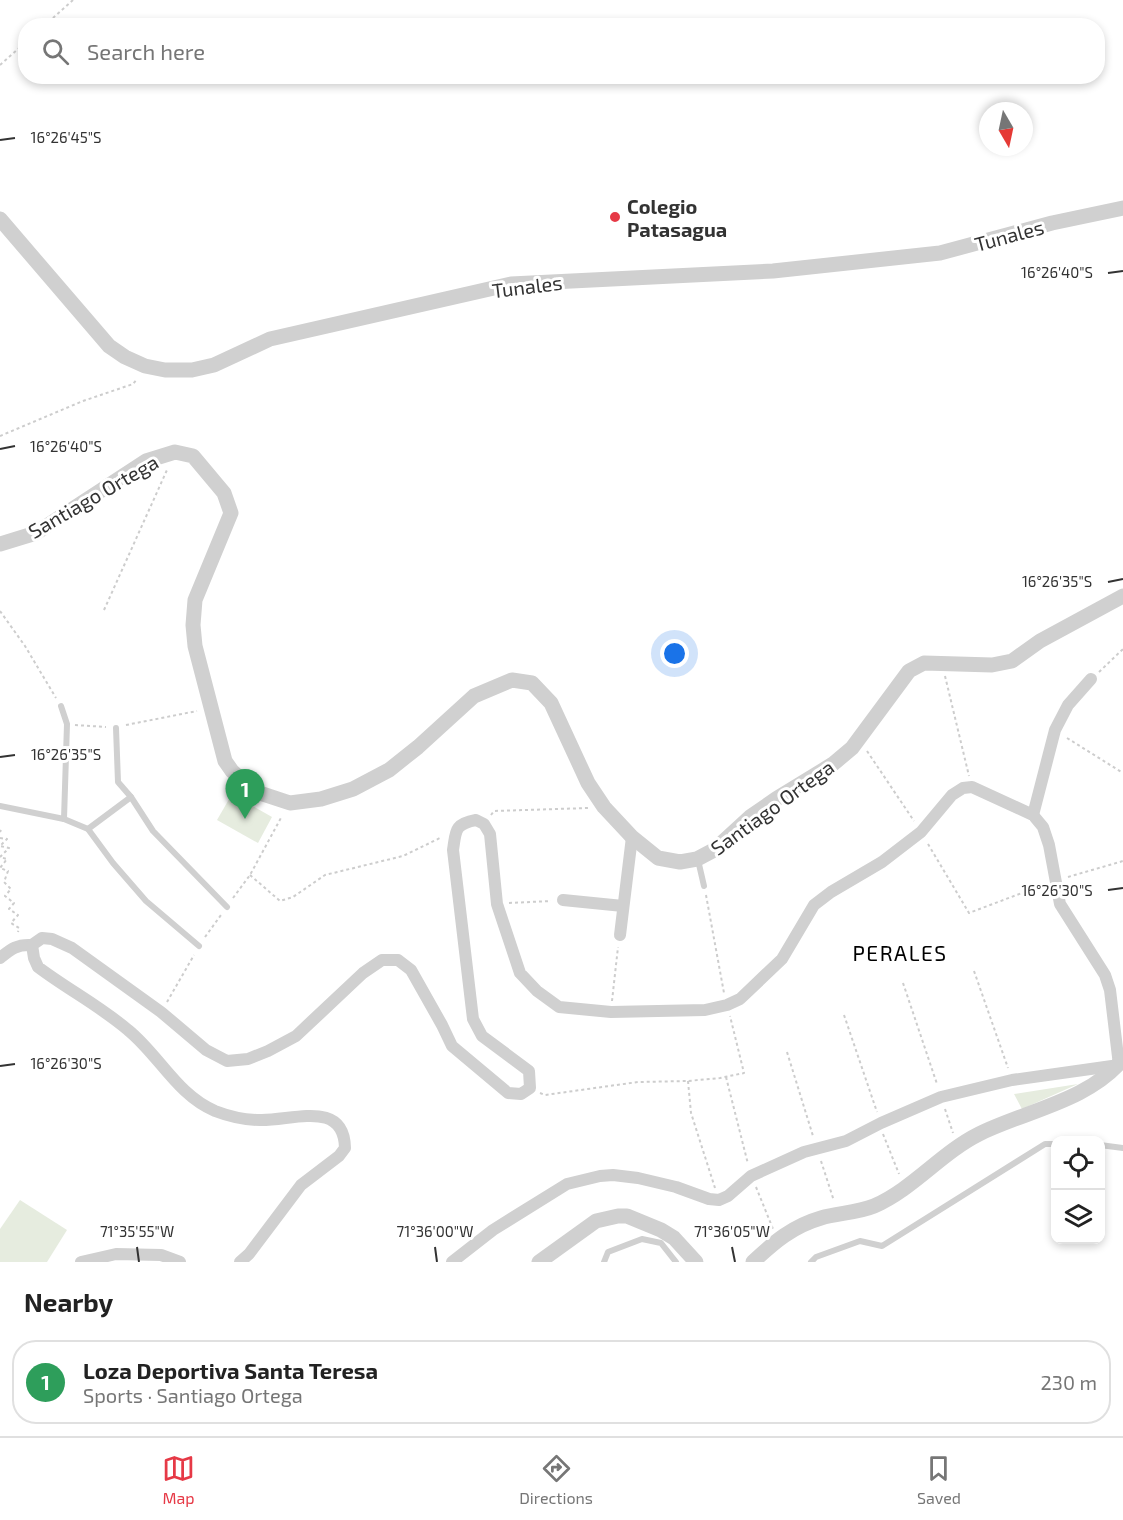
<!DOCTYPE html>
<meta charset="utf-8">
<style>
body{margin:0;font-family:"Exo 2",sans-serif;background:#f6f6f6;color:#222}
.controls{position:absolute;right:18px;bottom:18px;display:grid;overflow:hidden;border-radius:12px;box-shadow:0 3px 9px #0003}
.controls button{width:54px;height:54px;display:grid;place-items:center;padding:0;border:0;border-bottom:2px solid #e0e0e0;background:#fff;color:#222;font:30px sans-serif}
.compass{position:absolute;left:979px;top:102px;width:54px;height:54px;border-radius:50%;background:#fff;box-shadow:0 3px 9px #0003;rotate:171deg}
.you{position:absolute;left:675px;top:654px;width:21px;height:21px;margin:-15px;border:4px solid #fff;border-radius:50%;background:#1a73e8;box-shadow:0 0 0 9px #1a73e833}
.badge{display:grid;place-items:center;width:39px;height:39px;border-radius:50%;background:#e63946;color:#fff;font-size:20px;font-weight:700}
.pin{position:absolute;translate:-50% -50px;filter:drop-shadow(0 2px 3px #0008)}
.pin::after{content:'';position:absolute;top:32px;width:21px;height:18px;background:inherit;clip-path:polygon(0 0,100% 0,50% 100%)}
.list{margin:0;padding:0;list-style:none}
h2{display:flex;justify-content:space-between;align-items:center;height:78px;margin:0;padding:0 24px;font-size:26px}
h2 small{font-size:20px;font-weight:400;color:#767676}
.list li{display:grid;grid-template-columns:39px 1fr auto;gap:18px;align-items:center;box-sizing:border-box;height:84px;margin:0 12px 12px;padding:0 12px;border:2px solid #e0e0e0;border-radius:24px}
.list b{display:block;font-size:22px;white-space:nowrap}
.list p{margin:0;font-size:20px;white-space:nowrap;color:#767676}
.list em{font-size:20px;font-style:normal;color:#767676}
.icon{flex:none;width:33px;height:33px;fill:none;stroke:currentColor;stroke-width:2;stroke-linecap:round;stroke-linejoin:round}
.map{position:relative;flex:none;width:1123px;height:1262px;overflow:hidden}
.search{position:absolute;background:#fff;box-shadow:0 3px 9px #0003;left:18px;right:18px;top:18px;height:66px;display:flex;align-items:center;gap:15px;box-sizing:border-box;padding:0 21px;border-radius:24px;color:#767676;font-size:22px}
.sheet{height:174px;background:#fff}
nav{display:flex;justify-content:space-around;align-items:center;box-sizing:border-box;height:84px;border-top:2px solid #e0e0e0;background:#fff;font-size:16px;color:#767676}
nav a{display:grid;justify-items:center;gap:3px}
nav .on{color:#e63946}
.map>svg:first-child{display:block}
.green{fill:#e6ecdf}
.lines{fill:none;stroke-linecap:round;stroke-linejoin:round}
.path{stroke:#cdcdcd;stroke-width:2;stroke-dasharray:3 3;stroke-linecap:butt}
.service{stroke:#d0d0d0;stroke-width:6}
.minor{stroke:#d0d0d0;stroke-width:12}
.tertiary{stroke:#d0d0d0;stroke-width:15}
.ticks{fill:none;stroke:#333;stroke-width:2}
.poi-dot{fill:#e63946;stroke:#fff;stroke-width:2}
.labels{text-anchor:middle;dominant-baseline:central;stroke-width:6;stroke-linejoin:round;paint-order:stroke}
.poi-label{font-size:20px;font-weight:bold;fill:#333;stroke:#fff;text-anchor:start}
.street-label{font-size:20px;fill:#333;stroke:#fff}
.neighbourhood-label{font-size:21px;letter-spacing:1.5px;fill:#000;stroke:#fff}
.ticks-label{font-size:15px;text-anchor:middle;fill:#333;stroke:#fff;stroke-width:6;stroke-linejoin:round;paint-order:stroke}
</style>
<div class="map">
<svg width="1123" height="1262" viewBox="0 0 1123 1262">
<rect width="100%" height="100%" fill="#fff"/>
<g class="green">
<path d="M232,794l40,23 -14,26 -41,-23z"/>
<path d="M1078,1084l-56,25 -8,-15z"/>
<path d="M20,1200l47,30 -20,32h-47v-33z"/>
</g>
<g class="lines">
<g class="path">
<path d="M44,26l29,-26"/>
<path d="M0,65l26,-23"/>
<path d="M0,436l83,-35 50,-17 4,-5"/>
<path d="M104,610l63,-140"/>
<path d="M0,611l25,35 31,52"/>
<path d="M1099,672l24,-23"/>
<path d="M945,676l24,100"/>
<path d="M75,725l31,2"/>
<path d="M126,725l71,-14"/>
<path d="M1067,738l56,35"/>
<path d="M867,751l47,70"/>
<path d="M491,815l3,-4 94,-3"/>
<path d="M0,832l1,-2"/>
<path d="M0,838l7,1 -7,7 9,2 -9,9 7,2 -7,9 8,3 -4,11 7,7 -6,7 9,7 -5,6 9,6 -7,8 8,5 -1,4"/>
<path d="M928,844l41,69 74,-28"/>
<path d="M250,875l30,26 13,-4 32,-22 78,-19 39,-19"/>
<path d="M1068,877l55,-16"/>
<path d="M706,895l18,98"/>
<path d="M233,898l17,-23 32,-59"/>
<path d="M509,903l42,-2"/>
<path d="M205,937l16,-22"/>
<path d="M974,971l34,97"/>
<path d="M903,983l34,101"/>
<path d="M612,1001l6,-54"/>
<path d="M167,1002l27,-47"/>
<path d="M844,1015l33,97"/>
<path d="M787,1052l26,84"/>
<path d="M726,1077l22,87"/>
<path d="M688,1081l3,32 24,75"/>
<path d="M540,1093l5,2 93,-13 50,-1 32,-3 24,-5 -14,-57"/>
<path d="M945,1109l8,24"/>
<path d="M883,1134l16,40"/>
<path d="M821,1161l13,40"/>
<path d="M756,1187l17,42"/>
</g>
<g class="service">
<path d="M61,706l6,18 -3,95"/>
<path d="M116,728l2,54 13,15 22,34 74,76"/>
<path d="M0,806l64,13 24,10 25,34 33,38 53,45"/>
<path d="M88,829l43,-32"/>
<path d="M698,860l6,26"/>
<path d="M1100,1145l23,3"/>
<path d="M604,1262l4,-10 34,-13 19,4 15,19"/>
<path d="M811,1262l5,-5 44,-16 22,5 163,-102h11"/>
</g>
<g class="minor">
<path d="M1033,815l22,-85 13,-25 23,-26"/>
<path d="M563,900l60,6"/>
<path d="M620,935l12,-98"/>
<path d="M0,958c11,-9 17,-14 32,-13"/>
<path d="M81,1262l35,-8 45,1 19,7"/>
<path d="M240,1262l9,-8 52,-69 38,-29 6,-8c-1,-49 -53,-27 -85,-28 -14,0 -32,-4 -45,-9 -38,-16 -56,-56 -87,-81 -28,-24 -61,-41 -90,-63l-4,-9 -2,-13 10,-7 10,1 20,9 89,64 45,38 21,11 21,-2 20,-8 28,-15 67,-63 19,-13h16l13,10 31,55 10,21 56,47 13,1 9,-6 -1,-17 -47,-35 -9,-17 -20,-169c3,-19 1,-26 23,-30l8,4 6,10 7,70 23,69 17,18 22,16 52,5 94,-2 22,-5 13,-6 42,-40 32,-54 17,-13 51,-30 39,-30 31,-37 11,-7 9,-1 61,28 10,12 6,18 11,59 45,71 5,15 9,75 -107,15 -71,17 -60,26 -35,18 -42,11 -53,24 -23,20 -9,4 -10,-1 -33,-12 -38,-9 -25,-3 -13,1 -33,8 -74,46 -41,32"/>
</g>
<g class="tertiary">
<path d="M0,219l109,127 16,11 20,9 20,4h27l22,-5 56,-26 241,-55 262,-13 167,-18 112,-30 71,-15"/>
<path d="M0,544l36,-11 110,-72 29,-9 18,4 31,37 7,20 -36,87 -2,25 2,21 30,115 7,10 22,20 36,12 31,-4 32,-10 36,-19 29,-23 56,-51 38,-16 20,3 19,20 37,80 16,24 28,30 26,21 22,4 17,-3 17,-9 36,-33 26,-18 57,-35 19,-16 57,-77 15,-8 68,2 20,-4 28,-20 83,-45"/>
<path d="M539,1262l57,-41 22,-5h9l34,14 13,8 22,24"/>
<path d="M753,1262c21,-20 40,-36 68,-44 17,-5 36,-5 53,-12 39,-17 67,-53 105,-72 46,-23 110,-33 144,-75"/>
</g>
</g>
<path class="ticks" d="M0,140l15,-2M1108,273l15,-2M0,449l15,-3M1108,582l15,-3M0,757l15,-2M1108,890l15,-2M0,1066l15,-2M137,1247l2,15M435,1247l2,15M732,1247l3,15"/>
<circle class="poi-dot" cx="615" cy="217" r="6"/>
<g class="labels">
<g class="poi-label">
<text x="627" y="206">Colegio<tspan x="627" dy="23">Patasagua</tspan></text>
</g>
<g class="street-label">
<text transform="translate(1009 235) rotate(-15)">Tunales</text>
<text transform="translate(527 286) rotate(-7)">Tunales</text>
<text transform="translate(93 496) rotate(-30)">Santiago Ortega</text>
<text transform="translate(772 807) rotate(-36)">Santiago Ortega</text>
</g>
<g class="neighbourhood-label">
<text x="900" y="952">PERALES</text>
</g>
</g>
<g class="ticks-label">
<text x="66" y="143">16°26'45"S</text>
<text x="1057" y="278">16°26'40"S</text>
<text x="66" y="452">16°26'40"S</text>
<text x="1057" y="587">16°26'35"S</text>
<text x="66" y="760">16°26'35"S</text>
<text x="1057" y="896">16°26'30"S</text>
<text x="66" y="1069">16°26'30"S</text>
<text x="137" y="1237">71°35'55"W</text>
<text x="435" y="1237">71°36'00"W</text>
<text x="732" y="1237">71°36'05"W</text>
</g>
</svg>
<div class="controls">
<button><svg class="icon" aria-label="locate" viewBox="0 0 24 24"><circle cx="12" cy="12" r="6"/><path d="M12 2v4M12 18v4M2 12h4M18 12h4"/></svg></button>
<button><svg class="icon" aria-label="layers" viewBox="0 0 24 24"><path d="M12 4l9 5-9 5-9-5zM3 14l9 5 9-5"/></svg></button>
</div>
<svg class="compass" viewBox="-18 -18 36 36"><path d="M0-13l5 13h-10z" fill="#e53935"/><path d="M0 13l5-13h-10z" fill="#767676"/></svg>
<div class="you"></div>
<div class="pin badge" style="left:245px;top:819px;background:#2e9e5b">1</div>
<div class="search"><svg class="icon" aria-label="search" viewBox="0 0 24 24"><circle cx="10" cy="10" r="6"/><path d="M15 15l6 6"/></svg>Search here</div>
</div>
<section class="sheet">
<h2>Nearby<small></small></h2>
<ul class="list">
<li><span class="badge" style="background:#2e9e5b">1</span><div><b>Loza Deportiva Santa Teresa</b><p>Sports · Santiago Ortega</p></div><em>230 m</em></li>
</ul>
</section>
<nav>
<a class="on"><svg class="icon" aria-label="map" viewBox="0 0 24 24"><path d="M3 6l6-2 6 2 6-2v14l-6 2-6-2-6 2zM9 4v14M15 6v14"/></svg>Map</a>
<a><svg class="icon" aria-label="directions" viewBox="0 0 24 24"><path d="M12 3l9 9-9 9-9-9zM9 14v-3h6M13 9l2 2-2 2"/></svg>Directions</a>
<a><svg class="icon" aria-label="saved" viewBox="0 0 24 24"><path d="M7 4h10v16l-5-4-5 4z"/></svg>Saved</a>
</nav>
